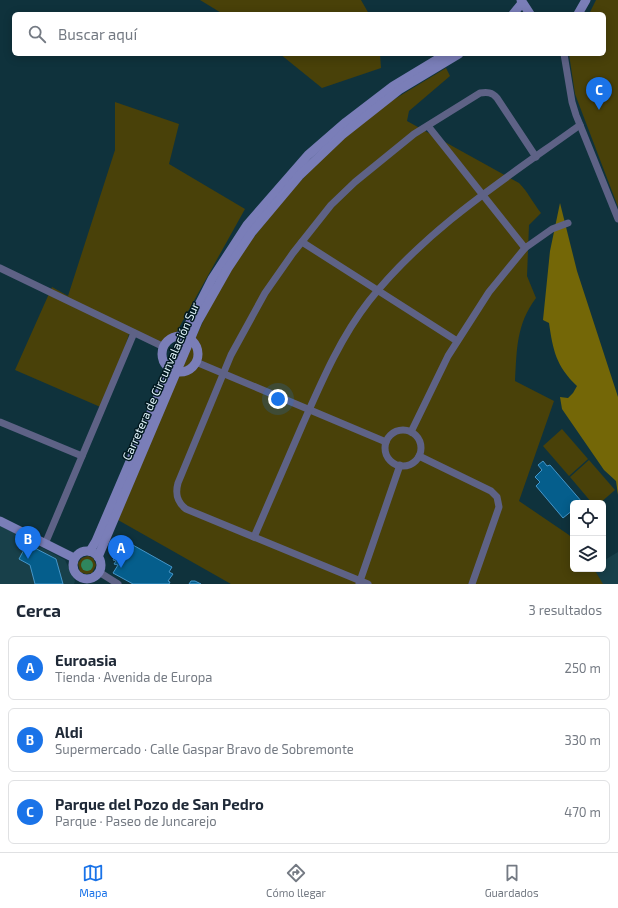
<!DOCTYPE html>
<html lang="es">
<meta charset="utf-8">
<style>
body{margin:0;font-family:"Exo 2",sans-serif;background:#f6f6f7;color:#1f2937}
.controls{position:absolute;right:12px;bottom:12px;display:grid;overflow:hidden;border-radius:6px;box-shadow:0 2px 10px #0003}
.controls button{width:36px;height:36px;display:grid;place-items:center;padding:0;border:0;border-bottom:1px solid #e0e1e3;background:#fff;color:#1f2937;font:20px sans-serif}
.you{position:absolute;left:278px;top:399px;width:14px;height:14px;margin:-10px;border:3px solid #fff;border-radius:50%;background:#1a73e8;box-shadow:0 0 0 6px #1a73e833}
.badge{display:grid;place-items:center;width:26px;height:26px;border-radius:50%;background:#1a73e8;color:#fff;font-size:13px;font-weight:700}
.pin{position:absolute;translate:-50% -33px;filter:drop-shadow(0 1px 2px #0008)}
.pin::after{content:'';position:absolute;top:21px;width:14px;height:12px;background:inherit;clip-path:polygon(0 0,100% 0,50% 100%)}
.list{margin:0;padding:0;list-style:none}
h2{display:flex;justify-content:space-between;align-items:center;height:52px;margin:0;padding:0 16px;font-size:17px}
h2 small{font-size:13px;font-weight:400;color:#747a83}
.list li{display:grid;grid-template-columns:26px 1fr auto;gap:12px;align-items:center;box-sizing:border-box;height:64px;margin:0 8px 8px;padding:0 8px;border:1px solid #e0e1e3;border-radius:6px}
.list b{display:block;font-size:15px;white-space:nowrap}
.list p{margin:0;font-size:13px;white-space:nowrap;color:#747a83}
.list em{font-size:13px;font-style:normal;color:#747a83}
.icon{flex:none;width:22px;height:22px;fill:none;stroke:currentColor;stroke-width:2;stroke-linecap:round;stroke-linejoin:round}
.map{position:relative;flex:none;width:618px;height:584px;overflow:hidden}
.search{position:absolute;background:#fff;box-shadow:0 2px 10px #0003;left:12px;right:12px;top:12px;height:44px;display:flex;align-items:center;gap:10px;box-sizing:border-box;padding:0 14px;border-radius:6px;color:#747a83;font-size:15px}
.sheet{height:268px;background:#fff}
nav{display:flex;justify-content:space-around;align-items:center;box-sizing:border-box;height:56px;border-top:1px solid #e0e1e3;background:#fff;font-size:11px;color:#747a83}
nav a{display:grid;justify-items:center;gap:2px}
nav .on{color:#1a73e8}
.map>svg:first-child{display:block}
.built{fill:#18404a}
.green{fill:#494109}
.forest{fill:#746707}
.water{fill:#2f865e}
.building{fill:#055e8c;stroke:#4696c9}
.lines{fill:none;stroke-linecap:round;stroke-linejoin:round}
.street{stroke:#5e6286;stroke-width:7}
.secondary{stroke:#7a7eb8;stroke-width:9}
.labels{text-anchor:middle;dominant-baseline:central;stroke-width:3;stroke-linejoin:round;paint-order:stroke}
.street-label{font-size:12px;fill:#e1f4fb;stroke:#021920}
</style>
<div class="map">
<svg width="618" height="584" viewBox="0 0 618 584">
<rect width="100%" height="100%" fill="#0f323c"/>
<g class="built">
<path d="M0,525l65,35 10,21 -1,3h-74z"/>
<path d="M618,552v32h-16l-8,-15h9v-8z"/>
</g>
<g class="green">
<path d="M200,0h161l8,14h-146z"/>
<path d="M596,0h22v207l-43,-113 -6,-40h35v-40h-15z"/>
<path d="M280,54h100l1,14 -59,20z"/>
<path d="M446,68l4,8 -41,35 -2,10 112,62c9,9 14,20 22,30l-12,12 -2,51 9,22c-20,27 -19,51 -21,83l39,20 -35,100 50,34 4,5v29h21l9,15h-372l-113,-64 72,-171 19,-40 33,-57 46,-58 47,-49 53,-42z"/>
<path d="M115,102l64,22 -10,40 76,45 -79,142 -36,-20 -25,78 -90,-39 37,-83 16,9 47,-146z"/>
<path d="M562,429l26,30 -19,17 -26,-30z"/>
<path d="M589,460l26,30 -15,13h-8l-22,-26z"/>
<path d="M88,556l5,2 3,7 -4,8 -6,1 -6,-2 -2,-9 4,-5z"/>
</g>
<path class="forest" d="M560,203l17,68 41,126v98l-2,-14 -12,-11 -42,-61 -2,-12 8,1 5,-5 4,-7c-21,-20 -24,-36 -28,-63l-6,-3 7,-69z"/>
<circle class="water" cx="87" cy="565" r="6"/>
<g class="building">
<path d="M543,461l4,5 3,-1 32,37 -9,1v7l-10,8 -27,-32 4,-4 -5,-5 7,-7 -4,-5z"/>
<path d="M124,540l48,27 -3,5 4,2 -5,7 2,1 -1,2h-36l-20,-11 5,-8 -4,-1 2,-3 -3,-1z"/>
<path d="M27,544l29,15 7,25h-28l-5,-19 -11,-6z"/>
<path d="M191,581h4l6,3h-12z"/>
</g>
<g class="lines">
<g class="street">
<path d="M564,54l8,48 4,13 42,104"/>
<path d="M428,126l97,122"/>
<path d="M302,242l155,99"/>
<path d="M0,268l164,79"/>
<path d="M196,362l190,80"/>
<path d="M0,422l82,34"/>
<circle cx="403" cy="448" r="18"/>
<path d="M411,432l37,-76 41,-64 36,-44 27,-19 16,-6"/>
<path d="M419,456l72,35 6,6 2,10 -27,77"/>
<path d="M254,537c16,-37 32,-74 48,-111 19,-43 38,-88 67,-125 58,-73 136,-122 211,-176"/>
<path d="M45,544l89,-211"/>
<path d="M99,572l19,12"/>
<path d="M359,584l41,-119"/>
<path d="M368,584l-182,-75c-9,-7 -11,-15 -8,-26l53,-128 34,-62 28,-40 38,-48 24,-23 59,-48 66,-41c7,-1 12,-1 17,5l39,59"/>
</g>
<g class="secondary">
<path d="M521,0l9,14"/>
<path d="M513,14l9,-11"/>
<path d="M578,14l8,-14"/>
<circle cx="180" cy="354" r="18"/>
<path d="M0,521l74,37"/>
<circle cx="87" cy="565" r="14"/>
<path d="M90,551l6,-10 91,-213 25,-49 35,-54 61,-70 38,-33 47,-36 53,-32"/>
<path d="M98,557l100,-236 30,-53 24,-36 47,-56 43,-41 57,-45 60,-36"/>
</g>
</g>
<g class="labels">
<g class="street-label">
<text transform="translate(160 381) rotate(-66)">Carretera de Circunvalación Sur</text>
</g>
</g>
</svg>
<div class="controls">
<button><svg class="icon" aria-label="locate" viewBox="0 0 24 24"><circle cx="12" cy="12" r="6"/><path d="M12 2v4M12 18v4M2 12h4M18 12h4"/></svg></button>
<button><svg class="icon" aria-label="layers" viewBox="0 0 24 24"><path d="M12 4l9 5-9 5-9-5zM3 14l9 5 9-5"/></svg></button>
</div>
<div class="you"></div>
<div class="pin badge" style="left:121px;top:568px">A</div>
<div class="pin badge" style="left:28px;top:559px">B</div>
<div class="pin badge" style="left:599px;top:110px">C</div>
<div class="search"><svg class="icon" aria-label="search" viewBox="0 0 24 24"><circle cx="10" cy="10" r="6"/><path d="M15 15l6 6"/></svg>Buscar aquí</div>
</div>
<section class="sheet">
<h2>Cerca<small>3 resultados</small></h2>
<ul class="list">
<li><span class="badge">A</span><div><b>Euroasia</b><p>Tienda · Avenida de Europa</p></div><em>250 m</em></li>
<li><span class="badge">B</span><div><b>Aldi</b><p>Supermercado · Calle Gaspar Bravo de Sobremonte</p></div><em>330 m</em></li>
<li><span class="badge">C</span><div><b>Parque del Pozo de San Pedro</b><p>Parque · Paseo de Juncarejo</p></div><em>470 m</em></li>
</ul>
</section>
<nav>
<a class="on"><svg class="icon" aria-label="map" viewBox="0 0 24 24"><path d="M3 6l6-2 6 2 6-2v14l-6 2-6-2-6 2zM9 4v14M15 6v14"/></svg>Mapa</a>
<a><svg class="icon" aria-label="directions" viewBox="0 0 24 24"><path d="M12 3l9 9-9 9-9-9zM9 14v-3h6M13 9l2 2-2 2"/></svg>Cómo llegar</a>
<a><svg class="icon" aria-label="saved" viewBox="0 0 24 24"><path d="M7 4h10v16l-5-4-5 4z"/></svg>Guardados</a>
</nav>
